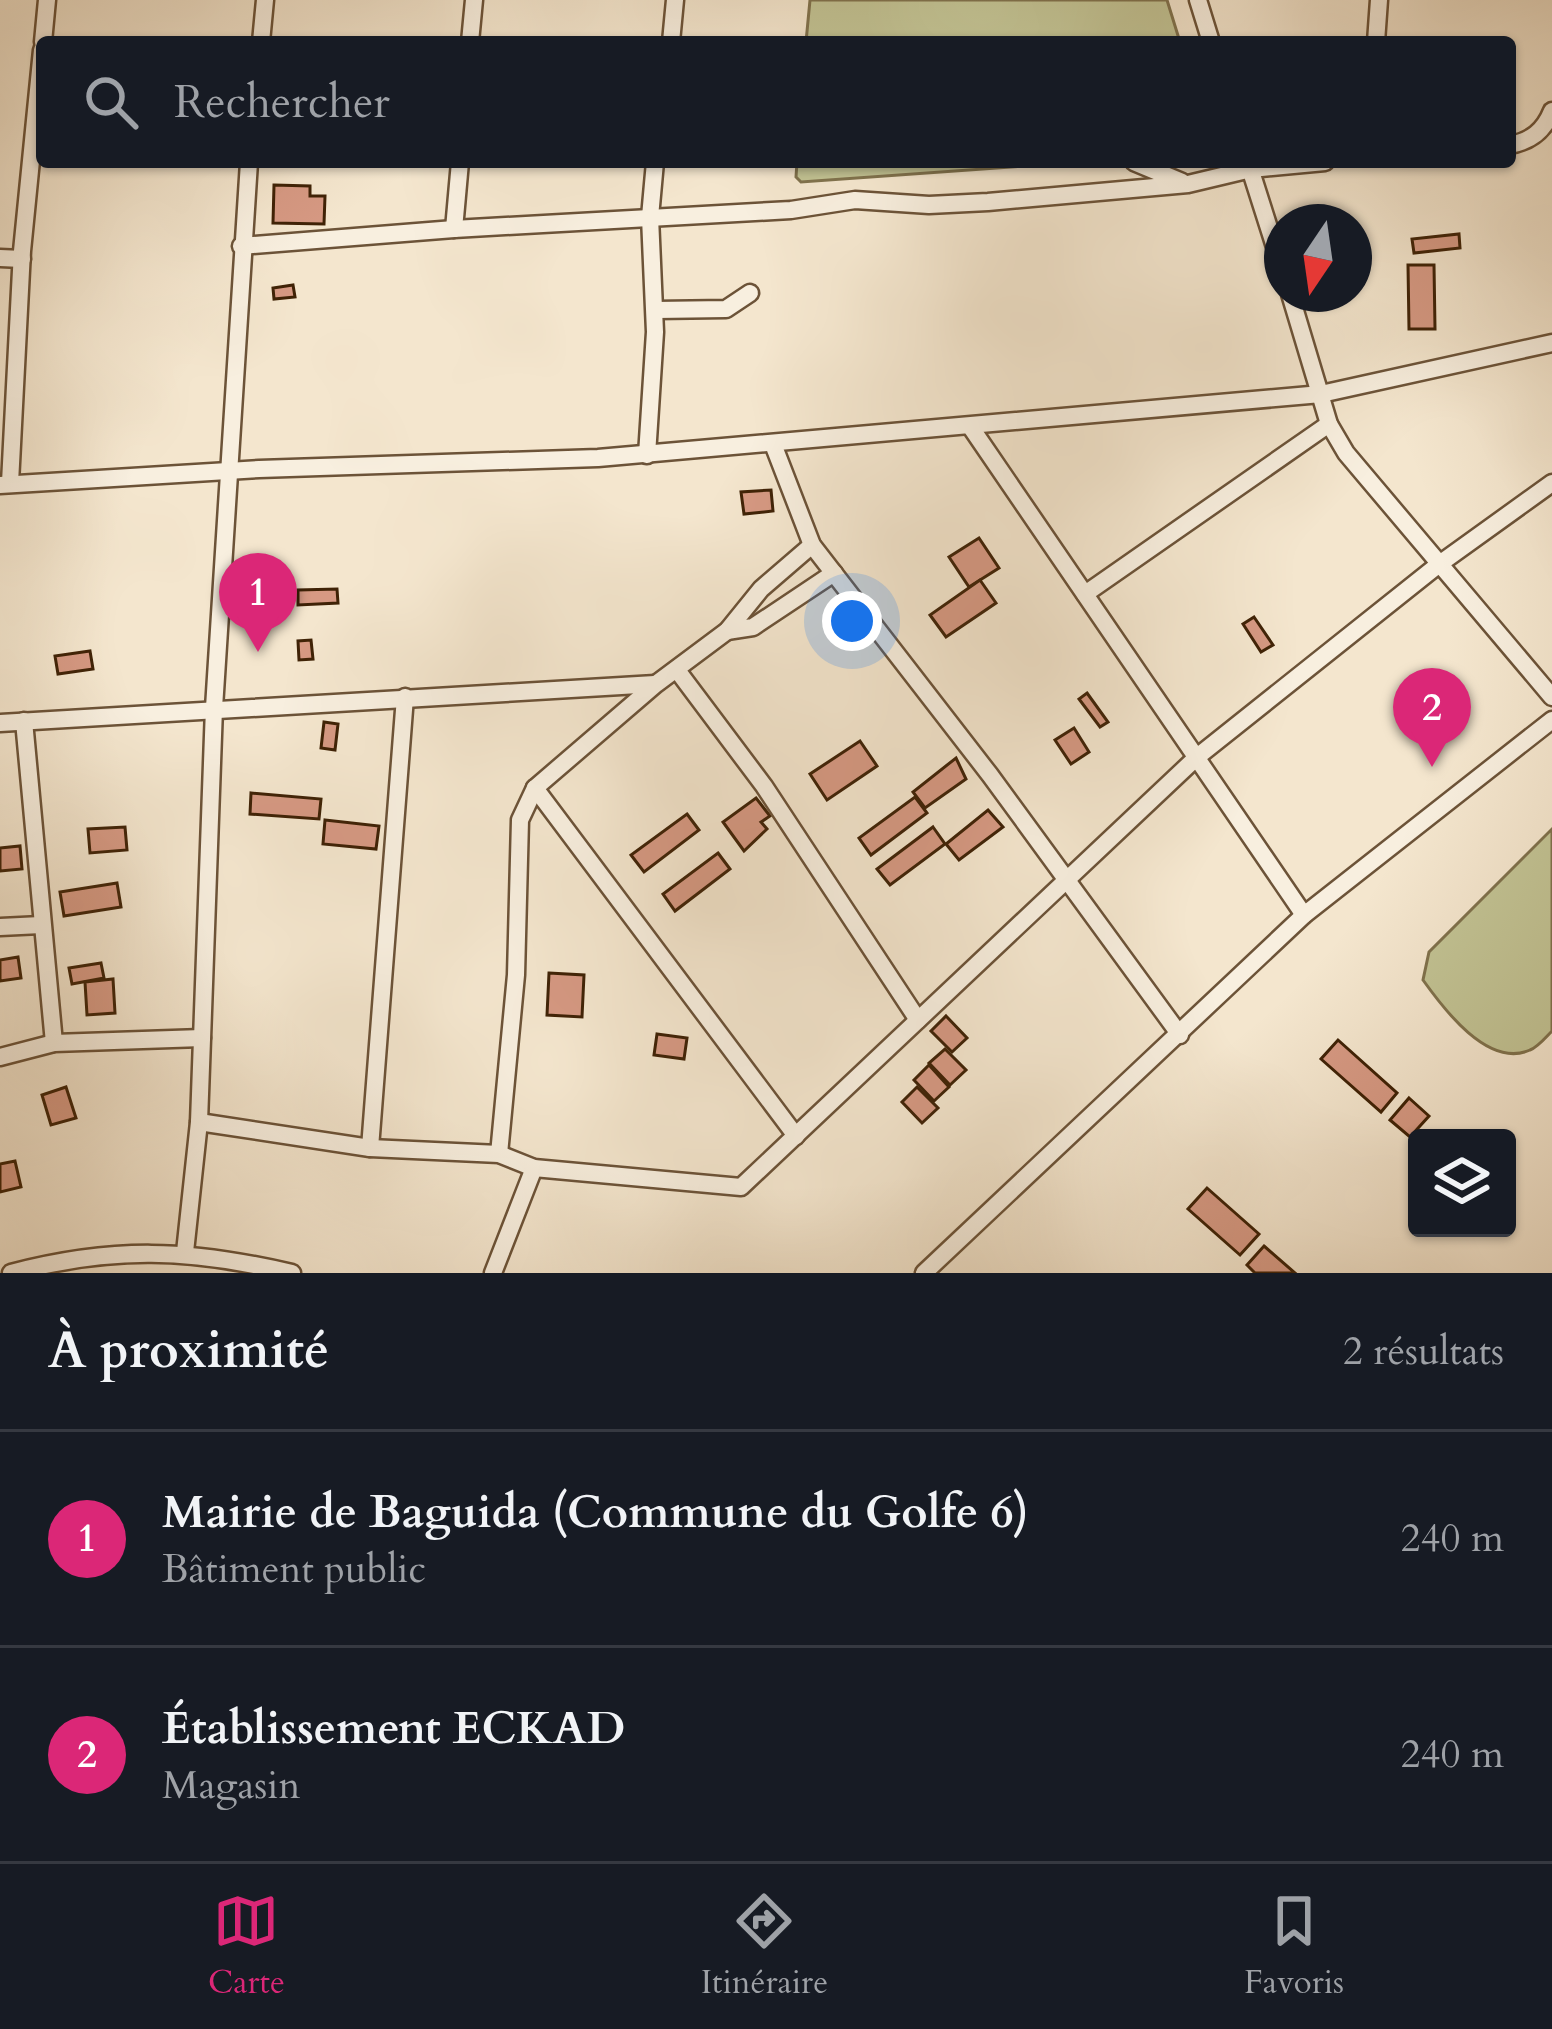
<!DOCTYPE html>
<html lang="fr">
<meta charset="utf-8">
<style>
body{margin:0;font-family:Cardo,serif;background:#20242c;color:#f1f3f6}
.controls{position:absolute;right:36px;bottom:36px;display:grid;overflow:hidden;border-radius:12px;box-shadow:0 3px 9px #0004}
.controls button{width:108px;height:108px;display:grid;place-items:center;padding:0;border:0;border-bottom:3px solid #363941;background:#171b24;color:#f1f3f6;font:60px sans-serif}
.compass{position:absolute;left:1264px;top:204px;width:108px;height:108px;border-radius:50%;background:#171b24;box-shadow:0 3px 9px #0004;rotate:193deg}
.you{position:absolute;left:852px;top:621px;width:42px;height:42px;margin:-30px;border:9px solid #fff;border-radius:50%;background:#1a73e8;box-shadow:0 0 0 18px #1a73e833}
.badge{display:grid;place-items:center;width:78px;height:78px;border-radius:50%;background:#db2777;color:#fff;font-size:39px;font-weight:700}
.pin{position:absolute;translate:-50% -99px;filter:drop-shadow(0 3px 6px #0008)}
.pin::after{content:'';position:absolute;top:63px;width:42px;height:36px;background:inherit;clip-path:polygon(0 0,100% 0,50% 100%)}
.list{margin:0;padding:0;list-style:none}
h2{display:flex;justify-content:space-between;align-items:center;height:156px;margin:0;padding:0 48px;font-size:51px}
h2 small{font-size:39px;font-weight:400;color:#9ea1a6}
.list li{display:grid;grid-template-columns:78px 1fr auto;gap:36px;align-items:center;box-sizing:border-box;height:216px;padding:0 48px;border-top:3px solid #363941}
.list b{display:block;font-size:45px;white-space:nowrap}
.list p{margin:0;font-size:39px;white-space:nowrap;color:#9ea1a6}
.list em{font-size:39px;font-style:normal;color:#9ea1a6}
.icon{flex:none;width:66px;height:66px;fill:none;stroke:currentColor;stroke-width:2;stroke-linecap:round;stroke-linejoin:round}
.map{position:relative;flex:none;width:1552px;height:1273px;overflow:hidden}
.search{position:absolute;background:#171b24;box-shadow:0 3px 9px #0004;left:36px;right:36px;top:36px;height:132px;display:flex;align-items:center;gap:30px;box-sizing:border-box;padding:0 42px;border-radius:12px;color:#9ea1a6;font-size:45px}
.sheet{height:588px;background:#171b24}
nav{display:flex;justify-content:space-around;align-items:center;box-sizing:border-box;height:168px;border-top:3px solid #363941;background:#171b24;font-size:33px;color:#9ea1a6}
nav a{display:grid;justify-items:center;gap:6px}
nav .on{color:#db2777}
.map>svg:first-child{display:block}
.green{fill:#c2c394;stroke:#80724d;stroke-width:3}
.building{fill:#d69983;stroke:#3f2206;stroke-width:3}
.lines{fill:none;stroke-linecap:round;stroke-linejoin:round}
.minor-casing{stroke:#6c5338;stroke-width:21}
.minor{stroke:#f8efdf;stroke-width:16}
</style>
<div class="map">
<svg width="1552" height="1273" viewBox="0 0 1552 1273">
<rect width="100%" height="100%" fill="#f4e6ce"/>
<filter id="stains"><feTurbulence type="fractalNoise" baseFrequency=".00167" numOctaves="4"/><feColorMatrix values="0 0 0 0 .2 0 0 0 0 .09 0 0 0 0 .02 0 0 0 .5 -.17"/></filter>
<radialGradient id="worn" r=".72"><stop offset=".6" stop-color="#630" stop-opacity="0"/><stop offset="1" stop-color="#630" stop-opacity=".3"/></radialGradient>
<g class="green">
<path d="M810,0h357l13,42h-374z"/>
<path d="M797,162h282l-278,20 -5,-5z"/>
<path d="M1552,829v202c-6,6 -14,16 -22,19 -42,19 -87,-42 -107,-70l6,-28z"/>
</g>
<g class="building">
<path d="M274,185l36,1v10h15l-1,28 -51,-1z"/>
<path d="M1459,234l1,14 -46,5 -2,-14z"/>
<path d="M1408,265h26l1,64h-26z"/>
<path d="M293,285l2,12 -21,2 -1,-11z"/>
<path d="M771,490l2,21 -29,3 -3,-22z"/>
<path d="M979,538l20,30 -30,19 -20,-30z"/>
<path d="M980,580l16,23 -50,34 -16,-22z"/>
<path d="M337,589l1,14 -40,2v-15z"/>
<path d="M1254,617l19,28 -12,7 -18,-28z"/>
<path d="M311,640l2,19 -14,1 -1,-19z"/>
<path d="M90,651l3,18 -35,5 -3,-18z"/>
<path d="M1087,693l21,29 -8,5 -21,-28z"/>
<path d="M324,722l14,2 -3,26 -14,-2z"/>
<path d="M1074,728l15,24 -18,12 -16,-24z"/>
<path d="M860,741l17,25 -50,34 -17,-26z"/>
<path d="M956,758l10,21 -41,29 -12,-16z"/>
<path d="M251,793l70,6 -2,20 -69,-5z"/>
<path d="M915,797l12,16 -56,42 -12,-17z"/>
<path d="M756,798l14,18 -9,6 6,7 -23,22 -21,-29z"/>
<path d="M988,810l15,17 -44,33 -13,-16z"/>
<path d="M687,814l12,16 -55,42 -13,-17z"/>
<path d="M325,820l54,6 -3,23 -53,-5z"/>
<path d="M125,827l2,23 -37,3 -2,-24z"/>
<path d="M933,827l12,17 -55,41 -13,-16z"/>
<path d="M20,846l2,23 -22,2v-23z"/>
<path d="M718,853l12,16 -55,42 -12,-17z"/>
<path d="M117,883l4,24 -57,9 -4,-24z"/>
<path d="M18,957l3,21 -21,3v-21z"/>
<path d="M101,963l3,15 -32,6 -3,-16z"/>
<path d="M549,973l35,2 -2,42 -35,-2z"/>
<path d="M113,979l2,34 -28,2 -2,-33z"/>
<path d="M946,1016l21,22 -15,14 -21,-21z"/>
<path d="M657,1034l30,4 -3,21 -30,-4z"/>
<path d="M1338,1040l59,53 -16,19 -60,-53z"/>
<path d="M945,1049l21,21 -16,15 -21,-22z"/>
<path d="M929,1065l20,22 -15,14 -20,-21z"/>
<path d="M66,1087l10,31 -25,7 -9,-30z"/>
<path d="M917,1087l21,21 -16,15 -20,-21z"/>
<path d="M1409,1098l20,18 -19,21 -20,-17z"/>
<path d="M15,1161l6,26 -21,5v-28z"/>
<path d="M1207,1188l52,46 -19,21 -52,-46z"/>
<path d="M1264,1246l31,27h-40l-8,-8z"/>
</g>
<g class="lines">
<defs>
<g id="minor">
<path d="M1198,0l13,42"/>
<path d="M43,42l4,-42"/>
<path d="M261,42l4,-42"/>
<path d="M470,42l4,-42"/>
<path d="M671,42l4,-42"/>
<path d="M1376,42l3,-42"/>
<path d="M1510,145c21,-4 34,-14 42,-34"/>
<path d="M1134,162l48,20"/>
<path d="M1248,162l34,107"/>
<path d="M454,229l6,-67"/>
<path d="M241,246l213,-17 337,-19 64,-10 74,5 59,-3 200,-18 63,-15 74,-7"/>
<path d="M0,258l22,1"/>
<path d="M1290,294l39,130 17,29 206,244"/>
<path d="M656,310l70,-1 24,-16"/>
<path d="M970,426l334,489"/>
<path d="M773,444l39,101 178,230 190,260"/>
<path d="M647,455l8,-123 -5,-115 5,-55"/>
<path d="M10,483l12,-232 20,-201"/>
<path d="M0,485l259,-16 339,-11 723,-64 231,-51"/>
<path d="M1085,594l244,-170"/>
<path d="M727,631l26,-4 81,-54"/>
<path d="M677,670l87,116 154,234"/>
<path d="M24,721l30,322"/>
<path d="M0,723l655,-39"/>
<path d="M535,788l261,348"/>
<path d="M0,927l41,-2"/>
<path d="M0,1057l54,-14 148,-5"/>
<path d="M199,1122l171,26 129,6 35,14 207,19 456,-430 241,-192 114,-82"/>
<path d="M370,1148l35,-451"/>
<path d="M499,1154l17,-179 4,-155 15,-32 121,-104 71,-53 34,-42 51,-44"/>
<path d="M185,1252l14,-130 15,-414 35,-546"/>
<path d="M11,1273c103,-27 178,-24 281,0"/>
<path d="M493,1273l41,-105"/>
<path d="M924,1273l380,-358 248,-195"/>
</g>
</defs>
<use href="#minor" class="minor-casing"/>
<use href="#minor" class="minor"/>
</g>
<rect width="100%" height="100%" filter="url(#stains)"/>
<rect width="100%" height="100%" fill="url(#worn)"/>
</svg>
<div class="controls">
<button><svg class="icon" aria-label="layers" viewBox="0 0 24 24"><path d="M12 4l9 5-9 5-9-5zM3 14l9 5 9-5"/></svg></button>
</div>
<svg class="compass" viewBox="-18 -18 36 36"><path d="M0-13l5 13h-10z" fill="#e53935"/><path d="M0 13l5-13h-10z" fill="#9ea1a6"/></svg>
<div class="you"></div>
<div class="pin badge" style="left:258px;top:652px">1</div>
<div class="pin badge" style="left:1432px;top:767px">2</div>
<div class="search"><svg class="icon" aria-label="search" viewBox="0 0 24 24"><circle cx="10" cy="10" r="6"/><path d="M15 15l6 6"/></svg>Rechercher</div>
</div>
<section class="sheet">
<h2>À proximité<small>2 résultats</small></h2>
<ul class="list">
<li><span class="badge">1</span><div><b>Mairie de Baguida (Commune du Golfe 6)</b><p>Bâtiment public</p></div><em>240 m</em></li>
<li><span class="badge">2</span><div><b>Établissement ECKAD</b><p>Magasin</p></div><em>240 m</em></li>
</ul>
</section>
<nav>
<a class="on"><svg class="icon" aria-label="map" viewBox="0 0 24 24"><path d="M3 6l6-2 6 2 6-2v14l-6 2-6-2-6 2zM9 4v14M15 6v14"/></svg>Carte</a>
<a><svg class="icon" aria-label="directions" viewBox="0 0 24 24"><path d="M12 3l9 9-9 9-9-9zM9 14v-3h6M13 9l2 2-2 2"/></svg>Itinéraire</a>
<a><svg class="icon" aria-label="saved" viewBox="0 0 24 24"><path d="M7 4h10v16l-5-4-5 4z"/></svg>Favoris</a>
</nav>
